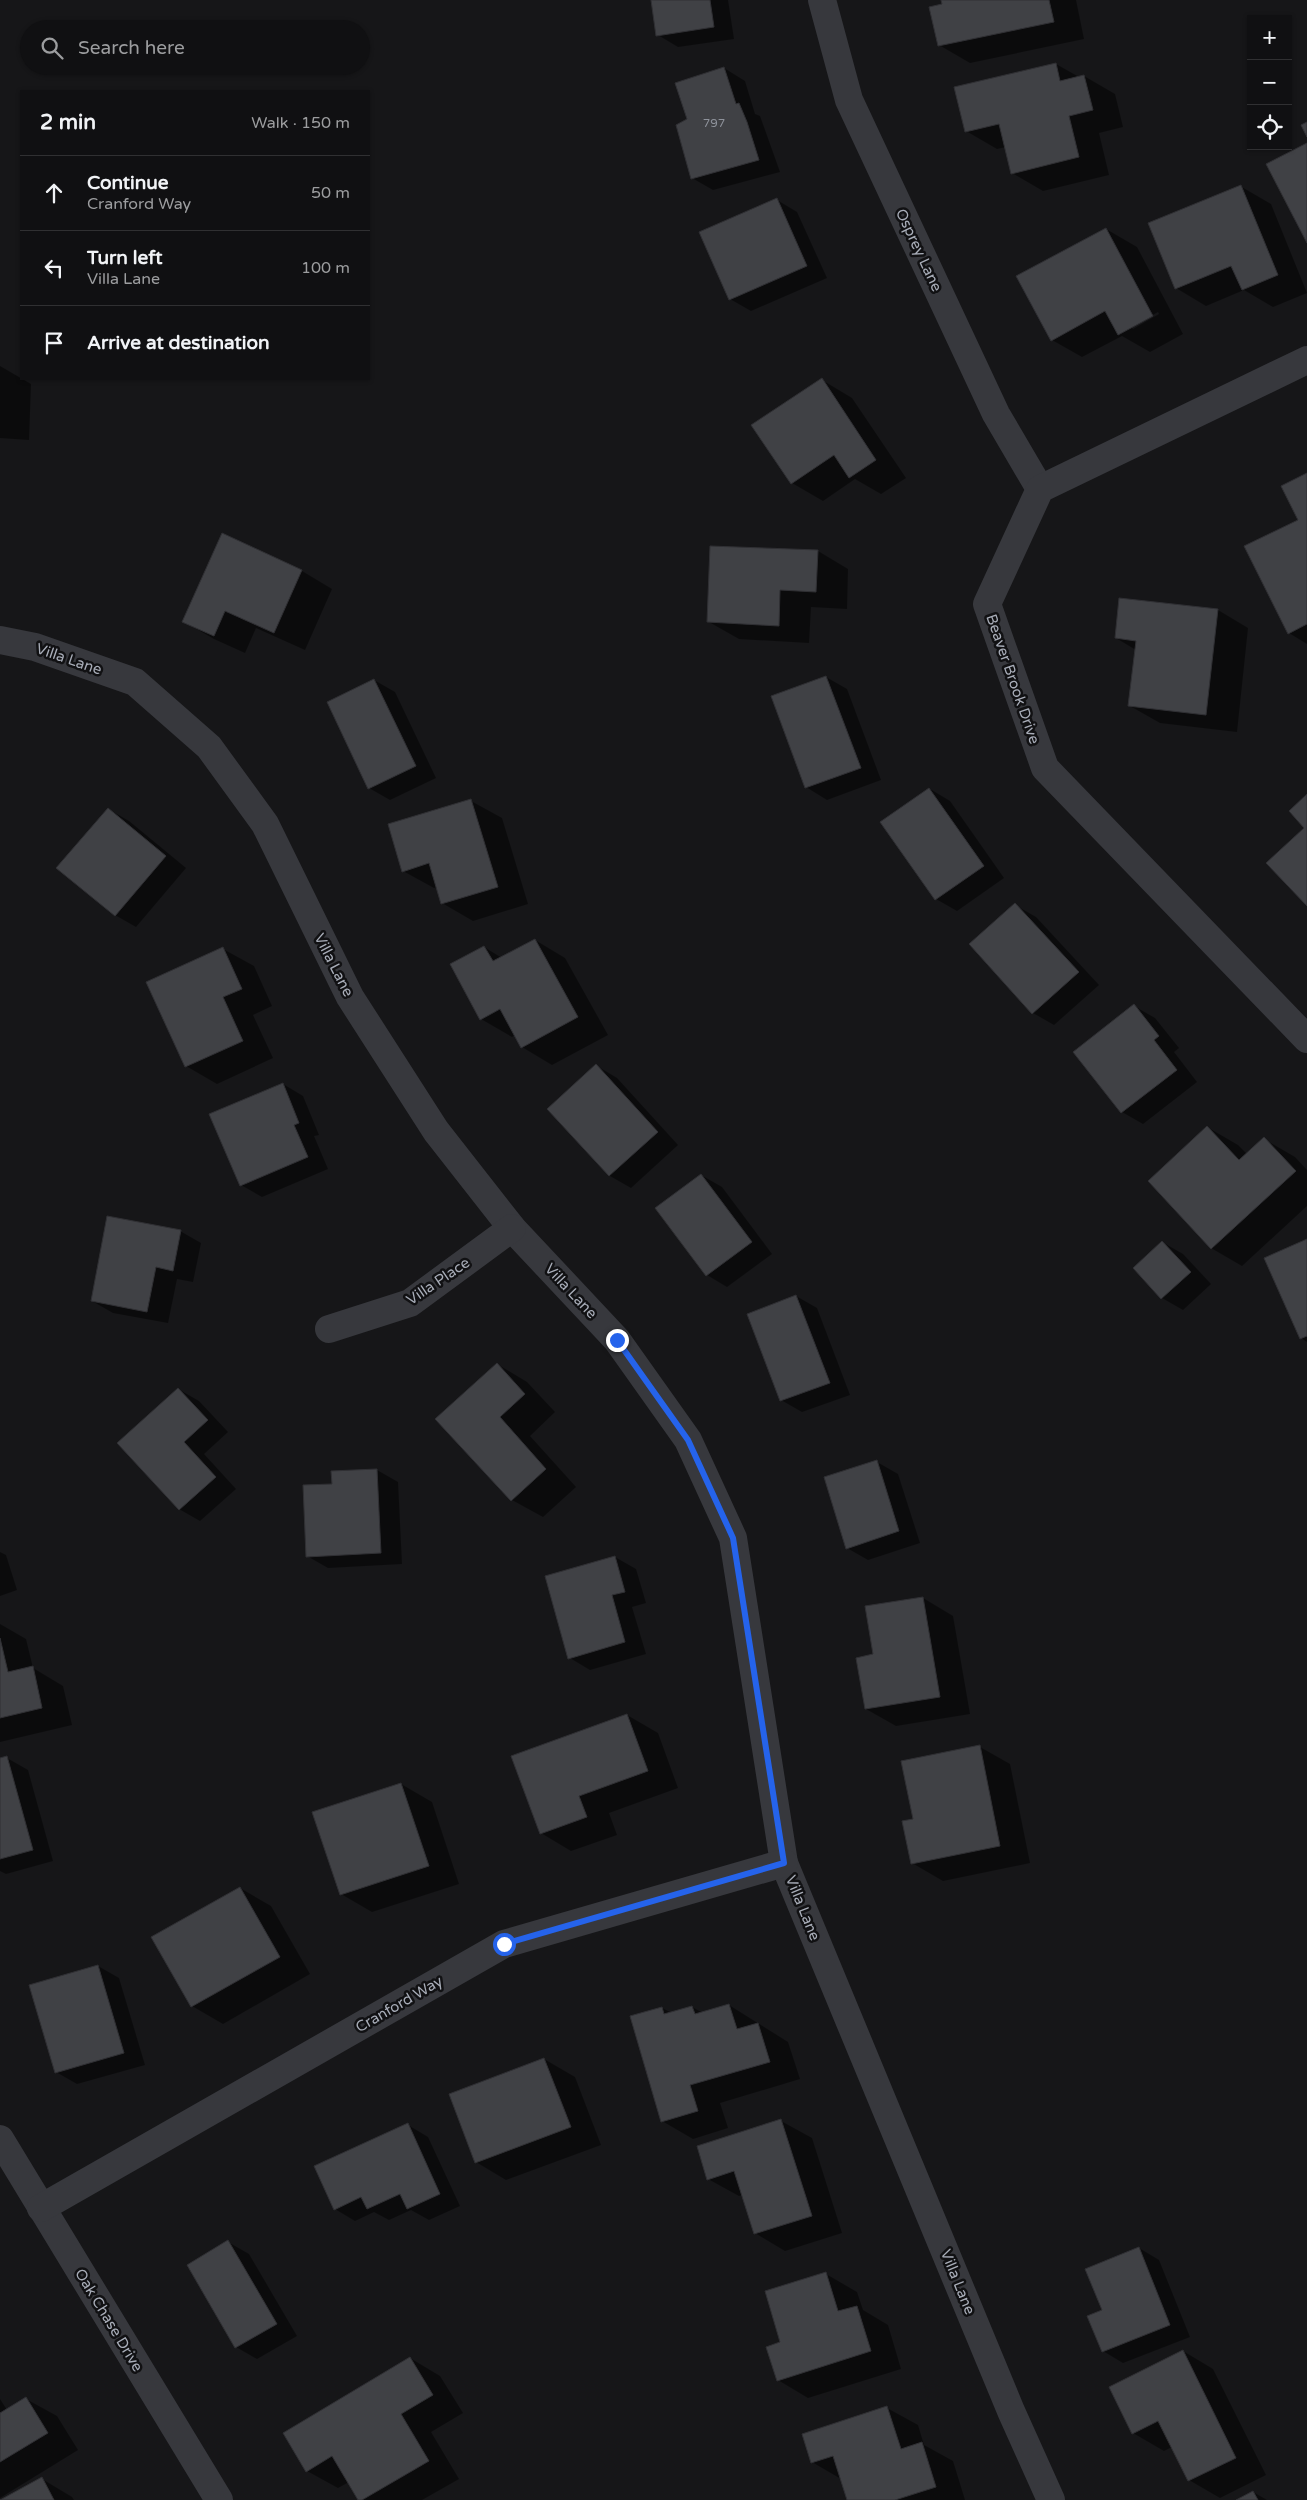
<!DOCTYPE html>
<meta charset="utf-8">
<style>
body{margin:0;font-family:"Varela Round",sans-serif;background:#19191b;color:#f1f3f6}
.controls{position:absolute;right:15px;top:15px;display:grid;overflow:hidden;border-radius:0px;box-shadow:0 1px 4px #0004}
.controls button{width:45px;height:45px;display:grid;place-items:center;padding:0;border:0;border-bottom:1px solid #303032;background:#101012;color:#f1f3f6;font:25px sans-serif}
.stop{position:absolute;width:15px;height:15px;margin:-11px;border:4px solid #2563eb;border-radius:50%;background:#fff}
.stop.end{background:#2563eb;border-color:#fff;box-shadow:0 1px 5px #0008}
.list{margin:0;padding:0;list-style:none}
h2{display:flex;justify-content:space-between;align-items:center;height:65px;margin:0;padding:0 20px;font-size:21px}
h2 small{font-size:16px;font-weight:400;color:#9c9d9f}
.list li{display:grid;grid-template-columns:32px 1fr auto;gap:15px;align-items:center;box-sizing:border-box;height:75px;padding:0 20px;border-top:1px solid #303032}
.list b{display:block;font-size:19px;white-space:nowrap}
.list p{margin:0;font-size:16px;white-space:nowrap;color:#9c9d9f}
.list em{font-size:16px;font-style:normal;color:#9c9d9f}
.icon{flex:none;width:28px;height:28px;fill:none;stroke:currentColor;stroke-width:2;stroke-linecap:round;stroke-linejoin:round}
.map{position:relative;flex:none;width:1307px;height:2500px;overflow:hidden}
.search{position:absolute;background:#101012;box-shadow:0 1px 4px #0004;left:20px;top:20px;width:350px;height:55px;display:flex;align-items:center;gap:12px;box-sizing:border-box;padding:0 18px;border-radius:28px;color:#9c9d9f;font-size:19px}
.panel{position:absolute;background:#101012;box-shadow:0 1px 4px #0004;left:20px;top:90px;width:350px;height:290px;border-radius:0px}
.map>svg:first-child{display:block}
.shadow{fill:#0007;fill-rule:evenodd}
.building{fill:#404145;stroke:#303034}
.lines{fill:none;stroke-linecap:round;stroke-linejoin:round}
.street{stroke:#37383d;stroke-width:28}
.route{stroke:#2563eb;stroke-width:6}
.labels{text-anchor:middle;dominant-baseline:central;stroke-width:5;stroke-linejoin:round;paint-order:stroke}
.number-label{font-size:12px;fill:#8e929b}
.street-label{font-size:15px;fill:#a8adb8;stroke:#111113}
</style>
<div class="map">
<svg width="1307" height="2500" viewBox="0 0 1307 2500">
<rect width="100%" height="100%" fill="#161618"/>
<g class="shadow">
<path d="M652,0h76l6,39 -56,8 -20,-12z"/>
<path d="M943,0h133l8,39 -114,24 -31,-18z"/>
<path d="M1056,64l23,13 5,-1 31,18 8,33 -24,6 10,42 -66,16 -31,-18 -6,-26 -9,2 -31,-18z"/>
<path d="M724,68l21,13 10,33 5,2 20,56 -67,18 -21,-12 -3,-58z"/>
<path d="M1240,186l31,18 36,89 -34,14 -29,-17 -38,16 -30,-18z"/>
<path d="M777,200l20,12 30,66 -76,33 -21,-12z"/>
<path d="M1106,229l31,18 46,87 -33,18 -28,-16 -40,21 -30,-17zM1158,312l1,2 -26,15 -2,-2z"/>
<path d="M0,366l31,18 -2,56 -29,-2z"/>
<path d="M822,380l30,18 54,80 -25,16 -26,-15 -32,22 -31,-18z"/>
<path d="M1307,475v169l-18,-11 11,-112z"/>
<path d="M223,535l79,36 30,18 -27,61 -49,-22 -11,25 -31,-14 -31,-18z"/>
<path d="M818,551l30,18 -1,40 -36,-2 -2,36 -70,-4 -30,-17z"/>
<path d="M1218,610l30,18 -11,104 -77,-9 -30,-17 6,-56 -20,-12z"/>
<path d="M826,677l21,12 34,91 -54,20 -21,-13z"/>
<path d="M374,680l21,12 41,86 -46,22 -21,-12z"/>
<path d="M930,789l20,12 54,77 -47,33 -21,-12z"/>
<path d="M471,801l31,17 26,86 -55,17 -31,-18 -5,-16 -3,1 -31,-17z"/>
<path d="M108,809l21,12 57,47 -50,59 -21,-12z"/>
<path d="M1015,905l21,12 63,68 -45,40 -21,-12z"/>
<path d="M535,940l30,18 43,77 -56,30 -30,-18 -7,-12 -3,2 -31,-18 3,-72 18,11z"/>
<path d="M223,949l31,17 18,40 -19,9 20,43 -56,26 -31,-18z"/>
<path d="M1134,1006l21,12 24,30 -5,4 23,30 -54,42 -21,-12 -47,-60z"/>
<path d="M597,1066l20,12 61,67 -47,43 -21,-12 -61,-67z"/>
<path d="M283,1084l20,12 16,39 -5,1 14,33 -66,28 -21,-12z"/>
<path d="M1207,1127l31,18 9,9 17,-15 31,18 12,13v36l-65,60 -31,-18z"/>
<path d="M701,1175l21,12 50,67 -45,33 -20,-12z"/>
<path d="M180,1231l21,12 -8,39 -16,-3 -9,44 -55,-10 -21,-12z"/>
<path d="M1307,1241v101l-6,-4z"/>
<path d="M1162,1242l21,12 28,30 -28,26 -21,-12z"/>
<path d="M796,1296l21,12 33,87 -48,17 -21,-12z"/>
<path d="M497,1364l30,18 28,30 -25,24 46,51 -33,30 -31,-17 -75,-81z"/>
<path d="M178,1389l21,12 29,31 -24,22 32,35 -36,32 -21,-12z"/>
<path d="M877,1462l21,12 22,69 -52,17 -21,-12z"/>
<path d="M377,1470l21,12 4,82 -74,4 -21,-12 26,-71z"/>
<path d="M0,1552l6,3 11,35 -17,6z"/>
<path d="M615,1557l21,12 10,34 -14,4 14,47 -56,16 -20,-12z"/>
<path d="M923,1598l30,18 17,98 -74,12 -30,-17 8,-54z"/>
<path d="M0,1624l26,15 7,29 30,18 9,39 -72,17z"/>
<path d="M627,1715l31,18 20,55 -69,25 8,22 -46,16 -30,-18z"/>
<path d="M980,1747l30,17 20,99 -87,18 -31,-18z"/>
<path d="M7,1758l21,12 25,91 -47,13 -6,-3v-112z"/>
<path d="M401,1784l31,18 27,82 -87,28 -31,-18z"/>
<path d="M240,1888l31,18 39,68 -87,50 -31,-18 -39,-68z"/>
<path d="M98,1966l21,12 26,87 -68,19 -21,-12z"/>
<path d="M729,2005l59,37 12,37 -80,24 8,25 -35,11 -31,-18v-113l10,5 20,-6 11,6z"/>
<path d="M544,2059l31,18 26,68 -95,35 -30,-18z"/>
<path d="M781,2121l31,17 30,95 -57,18 -30,-18 -12,-38 -4,1 -31,-17z"/>
<path d="M408,2125l20,12 32,69 -31,14 -18,-10 -22,10 -15,-8 -19,9 -20,-12z"/>
<path d="M228,2242l21,12 48,82 -40,23 -21,-12z"/>
<path d="M1139,2248l20,12 31,77 -67,26 -20,-12z"/>
<path d="M826,2274l31,18 6,18 25,15 13,44 -93,29 -30,-18 4,-37z"/>
<path d="M1183,2351l30,18 53,106 -46,23 -31,-18 -17,-33 -8,4 -31,-18z"/>
<path d="M410,2358l30,18 23,37 -32,19 28,47 -37,21h-63l-10,-18 -11,6 -31,-17z"/>
<path d="M0,2399l7,11 19,-11 31,17 21,34 -78,48z"/>
<path d="M887,2408l31,17 6,20 29,16 12,39h-117l-7,-21 -29,-17z"/>
<path d="M42,2479l30,18 2,3h-71z"/>
<path d="M1253,2492l14,8h-29z"/>
</g>
<g class="building">
<path d="M651,0h59l4,27 -58,9z"/>
<path d="M941,0h108l5,22 -116,24 -9,-39 13,-3z"/>
<path d="M1056,63l4,18 24,-6 9,35 -24,6 10,41 -68,17 -12,-50 -34,8 -11,-45z"/>
<path d="M724,67l12,37 3,-1 8,19 12,38 -68,19 -15,-54 11,-6 -12,-36z"/>
<path d="M1307,122v15l-6,-12z"/>
<path d="M1307,143v100l-41,-79z"/>
<path d="M1241,185l37,90 -36,15 -11,-24 -56,23 -27,-66z"/>
<path d="M777,198l30,68 -78,34 -30,-68z"/>
<path d="M1106,228l47,88 -35,19 -13,-24 -54,30 -35,-65z"/>
<path d="M822,378l54,82 -27,18 -15,-23 -43,29 -40,-59z"/>
<path d="M1307,473v151l-19,10 -44,-88 54,-26 -17,-34z"/>
<path d="M222,533l80,37 -28,63 -49,-22 -11,25 -32,-14z"/>
<path d="M710,546l108,4 -2,42 -36,-2 -1,36 -72,-4z"/>
<path d="M1119,598l99,11 -12,106 -78,-9 8,-65 -21,-3z"/>
<path d="M826,676l35,92 -56,20 -34,-92z"/>
<path d="M374,679l42,87 -48,23 -41,-87z"/>
<path d="M929,788l55,78 -49,34 -55,-78z"/>
<path d="M1307,794v112l-41,-43 38,-35 -15,-17z"/>
<path d="M471,799l27,88 -57,17 -12,-41 -27,9 -14,-48z"/>
<path d="M108,808l58,48 -51,60 -59,-48z"/>
<path d="M1015,903l64,69 -47,42 -63,-70z"/>
<path d="M535,939l43,78 -57,31 -21,-39 -20,11 -30,-56 34,-18 9,15z"/>
<path d="M223,947l19,42 -19,8 20,44 -58,26 -39,-85z"/>
<path d="M1134,1004l25,32 -5,4 23,30 -56,43 -48,-61z"/>
<path d="M596,1064l62,68 -49,44 -62,-67z"/>
<path d="M283,1083l16,40 -5,2 14,32 -68,29 -31,-72z"/>
<path d="M1207,1126l32,34 25,-23 32,34 -85,78 -63,-68z"/>
<path d="M701,1174l51,68 -46,34 -51,-68z"/>
<path d="M107,1216l74,14 -8,41 -17,-4 -9,45 -56,-11z"/>
<path d="M1307,1239v97l-7,3 -36,-81z"/>
<path d="M1162,1241l29,31 -30,27 -28,-31z"/>
<path d="M796,1295l34,88 -50,18 -33,-87z"/>
<path d="M497,1363l28,31 -25,23 46,52 -35,32 -76,-82z"/>
<path d="M178,1388l30,32 -24,22 32,35 -37,33 -62,-67z"/>
<path d="M877,1460l22,71 -53,18 -22,-72z"/>
<path d="M377,1469l4,84 -75,4 -3,-72 29,-1 -1,-13z"/>
<path d="M615,1556l10,36 -13,3 13,47 -57,17 -23,-83z"/>
<path d="M923,1597l17,100 -75,12 -9,-51 17,-4 -8,-48z"/>
<path d="M0,1638l8,34 25,-6 9,42 -42,10z"/>
<path d="M627,1714l21,57 -69,25 8,21 -47,17 -29,-78z"/>
<path d="M980,1745l20,101 -89,18 -9,-43 11,-2 -12,-58z"/>
<path d="M7,1756l26,94 -33,9v-101z"/>
<path d="M401,1783l28,83 -89,29 -28,-83z"/>
<path d="M240,1887l40,70 -89,50 -40,-70z"/>
<path d="M98,1965l26,88 -69,20 -26,-88z"/>
<path d="M729,2004l8,25 21,-6 12,39 -80,23 8,26 -37,11 -31,-106 32,-9 2,7 28,-8 3,8z"/>
<path d="M544,2058l27,69 -96,36 -26,-69z"/>
<path d="M781,2119l31,97 -58,18 -20,-63 -27,9 -10,-34z"/>
<path d="M408,2123l32,71 -33,15 -7,-15 -33,15 -6,-12 -27,13 -20,-44z"/>
<path d="M228,2240l49,84 -42,24 -48,-83z"/>
<path d="M1139,2247l31,78 -68,27 -15,-36 15,-6 -17,-41z"/>
<path d="M826,2272l12,39 19,-5 14,45 -94,30 -11,-34 14,-5 -15,-51z"/>
<path d="M1183,2350l53,108 -48,23 -30,-60 -26,13 -23,-47z"/>
<path d="M410,2357l23,38 -32,19 28,47 -67,39h-4l-26,-44 -26,16 -23,-39z"/>
<path d="M26,2397l22,36 -48,29v-49z"/>
<path d="M887,2406l14,43 21,-7 14,45 -41,13h-48l-14,-44 -22,7 -9,-29z"/>
<path d="M42,2477l12,23h-54z"/>
<path d="M1253,2491l5,9h-22z"/>
</g>
<g class="lines">
<g class="street">
<path d="M822,0l27,100 147,314 44,75"/>
<path d="M1307,360l-267,129 -53,115 58,164 262,271"/>
<path d="M0,640l35,7 100,35 74,65 56,77 85,173 86,134 76,97 105,112 71,100 45,98 51,325 227,548 40,89"/>
<path d="M329,1329l81,-26 102,-75"/>
<path d="M0,2139l219,361"/>
<path d="M41,2208l463,-264 280,-81"/>
</g>
</g>
<g class="lines">
<path class="route" d="M504,1944l280,-81 -51,-325 -45,-98 -71,-100"/>
</g>
<g class="labels">
<g class="number-label">
<text x="714" y="123">797</text>
</g>
<g class="street-label">
<text transform="translate(919 250) rotate(65)">Osprey Lane</text>
<text transform="translate(69 659) rotate(19)">Villa Lane</text>
<text transform="translate(1013 679) rotate(71)">Beaver Brook Drive</text>
<text transform="translate(334 965) rotate(63)">Villa Lane</text>
<text transform="translate(438 1281) rotate(-34)">Villa Place</text>
<text transform="translate(571 1291) rotate(47)">Villa Lane</text>
<text transform="translate(803 1908) rotate(68)">Villa Lane</text>
<text transform="translate(399 2004) rotate(-30)">Cranford Way</text>
<text transform="translate(958 2282) rotate(68)">Villa Lane</text>
<text transform="translate(109 2320) rotate(59)">Oak Chase Drive</text>
</g>
</g>
</svg>
<div class="controls">
<button>+</button>
<button>−</button>
<button><svg class="icon" aria-label="locate" viewBox="0 0 24 24"><circle cx="12" cy="12" r="6"/><path d="M12 2v4M12 18v4M2 12h4M18 12h4"/></svg></button>
</div>
<div class="stop" style="left:504px;top:1944px"></div>
<div class="stop end" style="left:617px;top:1340px"></div>
<div class="search"><svg class="icon" aria-label="search" viewBox="0 0 24 24"><circle cx="10" cy="10" r="6"/><path d="M15 15l6 6"/></svg>Search here</div>
<section class="panel">
<h2>2 min<small>Walk · 150 m</small></h2>
<ul class="list">
<li><svg class="icon" aria-label="ahead" viewBox="0 0 24 24"><path d="M12 20V5M6 11l6-6 6 6"/></svg><div><b>Continue</b><p>Cranford Way</p></div><em>50 m</em></li>
<li><svg class="icon" aria-label="left" viewBox="0 0 24 24"><path d="M17 20v-9H6M10 6l-5 5 5 5"/></svg><div><b>Turn left</b><p>Villa Lane</p></div><em>100 m</em></li>
<li><svg class="icon" aria-label="arrive" viewBox="0 0 24 24"><path d="M6 21V4h12l-3 4 3 4H6"/></svg><div><b>Arrive at destination</b></div></li>
</ul>
</section>
</div>
